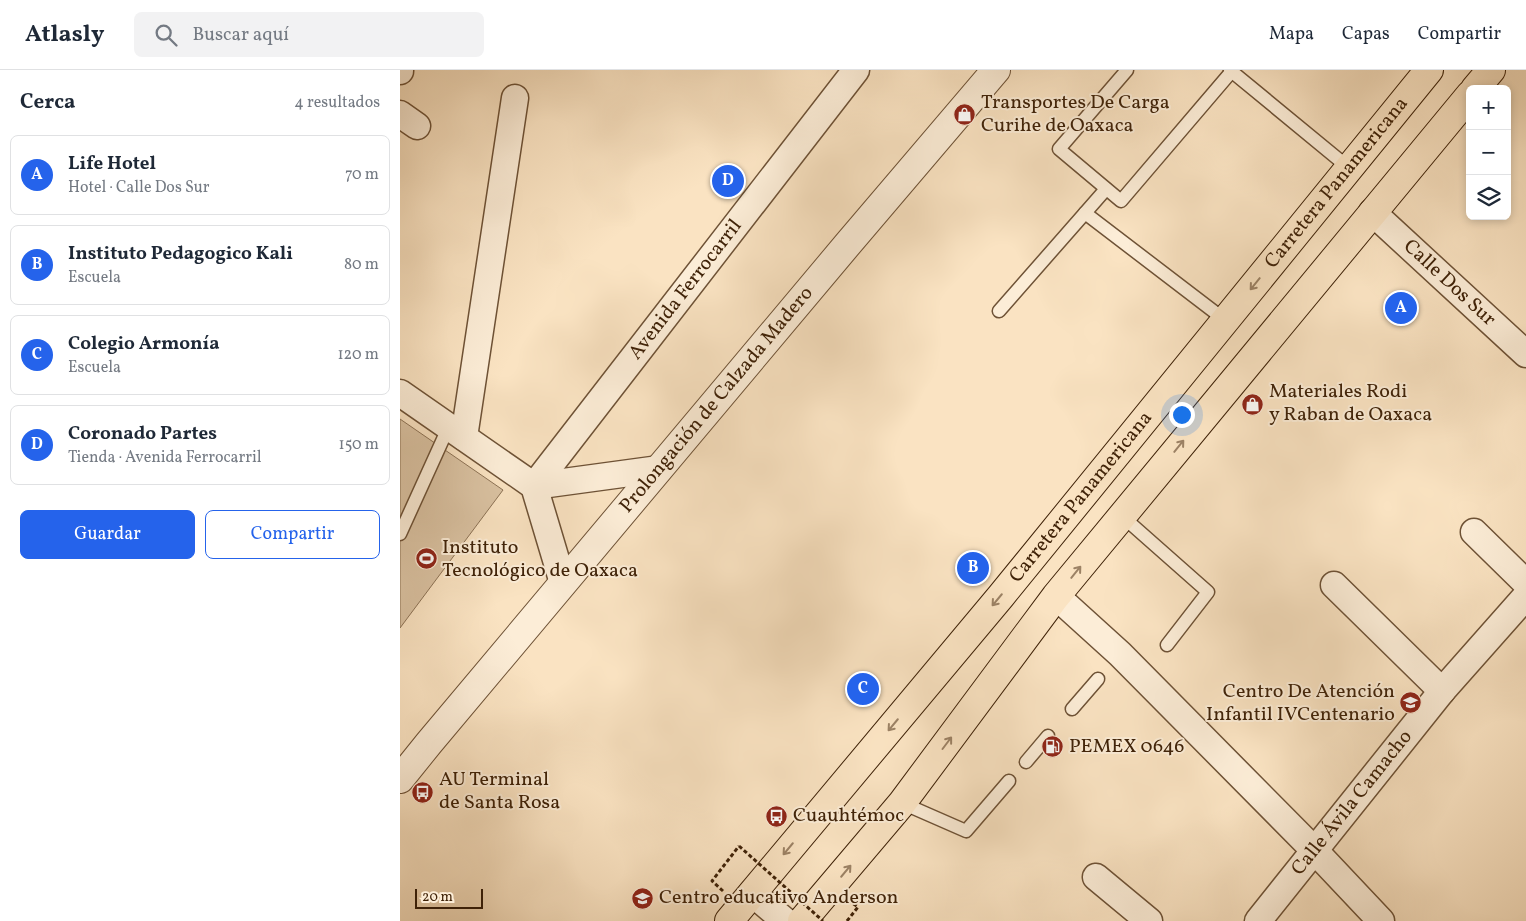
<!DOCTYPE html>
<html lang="es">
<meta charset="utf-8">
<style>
body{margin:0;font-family:Vollkorn,serif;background:#f2f2f3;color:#1f2937}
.controls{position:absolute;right:15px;top:15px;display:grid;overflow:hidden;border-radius:8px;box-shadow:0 2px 8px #0003}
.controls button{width:45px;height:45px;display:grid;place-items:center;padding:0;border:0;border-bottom:1px solid #e0e1e3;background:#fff;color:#1f2937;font:25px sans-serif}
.scale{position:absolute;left:15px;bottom:12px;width:68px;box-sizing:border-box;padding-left:5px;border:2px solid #3f2208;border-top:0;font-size:14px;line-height:18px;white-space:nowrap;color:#3f2208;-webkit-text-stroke:4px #fcedd7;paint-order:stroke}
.you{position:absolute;left:781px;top:344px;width:18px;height:18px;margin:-12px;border:4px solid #fff;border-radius:50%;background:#1a73e8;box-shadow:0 0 0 8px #1a73e833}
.badge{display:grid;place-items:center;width:32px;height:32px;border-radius:50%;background:#2563eb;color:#fff;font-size:16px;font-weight:700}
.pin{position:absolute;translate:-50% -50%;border:2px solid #fff;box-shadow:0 1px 5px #0006}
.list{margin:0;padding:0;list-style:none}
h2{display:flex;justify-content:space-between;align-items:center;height:65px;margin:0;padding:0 20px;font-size:21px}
h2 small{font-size:16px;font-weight:400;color:#747a83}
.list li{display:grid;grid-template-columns:32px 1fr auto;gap:15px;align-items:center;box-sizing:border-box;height:80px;margin:0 10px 10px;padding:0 10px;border:1px solid #e0e1e3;border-radius:8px}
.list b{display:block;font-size:19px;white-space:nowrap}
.list p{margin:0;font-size:16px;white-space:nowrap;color:#747a83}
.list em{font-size:16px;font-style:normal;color:#747a83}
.actions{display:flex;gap:10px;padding:15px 20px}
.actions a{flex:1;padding:11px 0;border:1px solid #2563eb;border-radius:8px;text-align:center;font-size:18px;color:#2563eb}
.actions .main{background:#2563eb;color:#fff}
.icon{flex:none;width:28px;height:28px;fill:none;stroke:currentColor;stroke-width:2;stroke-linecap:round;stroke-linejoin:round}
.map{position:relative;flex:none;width:1126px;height:851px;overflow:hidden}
header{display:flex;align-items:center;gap:30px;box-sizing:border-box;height:70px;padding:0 25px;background:#fff;border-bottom:1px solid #e0e1e3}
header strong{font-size:24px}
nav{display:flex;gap:28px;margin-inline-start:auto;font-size:18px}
.search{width:350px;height:45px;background:#f2f2f3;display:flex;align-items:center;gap:12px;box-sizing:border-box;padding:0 18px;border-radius:8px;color:#747a83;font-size:19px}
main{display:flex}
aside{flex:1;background:#fff}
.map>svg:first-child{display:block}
.green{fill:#dac2a2;stroke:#8c7255}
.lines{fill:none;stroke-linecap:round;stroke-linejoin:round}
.service-casing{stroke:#6e5236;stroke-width:15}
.minor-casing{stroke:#6e5236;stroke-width:29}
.tertiary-casing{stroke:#6e5236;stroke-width:30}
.trunk-casing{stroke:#3f2208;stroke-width:30}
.path{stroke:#3f2208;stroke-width:3;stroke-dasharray:4 2.5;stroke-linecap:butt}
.service{stroke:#fcedd7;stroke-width:12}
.minor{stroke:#fcedd7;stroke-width:26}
.tertiary{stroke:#fcedd7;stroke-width:28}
.trunk{stroke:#fae3c2;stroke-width:28}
.path-bridge{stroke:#3f2208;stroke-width:3;stroke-dasharray:4 2.5;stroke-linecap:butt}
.oneway{stroke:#9c8265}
.labels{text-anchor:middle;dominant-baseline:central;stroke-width:4;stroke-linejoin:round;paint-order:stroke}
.poi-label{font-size:20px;fill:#3f2208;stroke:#fcedd7;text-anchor:start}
.street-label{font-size:20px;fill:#3f2208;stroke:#fcedd7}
</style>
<header>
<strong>Atlasly</strong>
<div class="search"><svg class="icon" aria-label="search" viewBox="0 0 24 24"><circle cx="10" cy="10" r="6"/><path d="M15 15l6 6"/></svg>Buscar aquí</div>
<nav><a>Mapa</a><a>Capas</a><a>Compartir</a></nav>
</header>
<main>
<aside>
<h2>Cerca<small>4 resultados</small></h2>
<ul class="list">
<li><span class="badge">A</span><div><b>Life Hotel</b><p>Hotel · Calle Dos Sur</p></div><em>70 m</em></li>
<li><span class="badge">B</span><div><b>Instituto Pedagogico Kali</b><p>Escuela</p></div><em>80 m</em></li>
<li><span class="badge">C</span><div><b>Colegio Armonía</b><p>Escuela</p></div><em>120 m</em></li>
<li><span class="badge">D</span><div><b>Coronado Partes</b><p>Tienda · Avenida Ferrocarril</p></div><em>150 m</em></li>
</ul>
<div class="actions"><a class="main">Guardar</a><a>Compartir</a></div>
</aside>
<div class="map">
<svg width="1126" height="851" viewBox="0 0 1126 851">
<rect width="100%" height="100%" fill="#fae3c2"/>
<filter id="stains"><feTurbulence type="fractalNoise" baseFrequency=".004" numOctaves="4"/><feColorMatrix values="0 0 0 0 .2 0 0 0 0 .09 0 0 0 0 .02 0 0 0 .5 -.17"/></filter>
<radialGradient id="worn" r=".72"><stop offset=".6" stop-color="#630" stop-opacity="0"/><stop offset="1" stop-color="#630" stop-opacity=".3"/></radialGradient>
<path class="green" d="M0,349l103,71 -103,138z"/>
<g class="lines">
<defs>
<g id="service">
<path d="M727,0l-68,79 62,52 111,-130"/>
<path d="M830,0l119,98"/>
<path d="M685,143l21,-24"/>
<path d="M599,241l86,-98 140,107"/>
<path d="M722,446l86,76 -41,53"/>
<path d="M0,464l49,-108"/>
<path d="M672,639l26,-30"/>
<path d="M626,692l22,-26"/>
<path d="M502,733l64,28 43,-50"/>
</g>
<g id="minor">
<path d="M0,1v-1"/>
<path d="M0,44l17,12"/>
<path id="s1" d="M972,142l154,142"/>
<path d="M0,323l134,93 29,97"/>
<path d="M64,367l51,-339"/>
<path id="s2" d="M134,416l322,-416"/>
<path d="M134,416l125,-17"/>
<path d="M1074,462l52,51"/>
<path d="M934,515l108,106"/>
<path d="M656,526l64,58 195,197 66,70"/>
<path d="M696,807l53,44"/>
<path d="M352,823l33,28"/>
<path id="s3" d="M858,851l184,-230 84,-95"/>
</g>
<g id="tertiary">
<path id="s4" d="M0,709l29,-36 418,-498 149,-175"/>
</g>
<g id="trunk">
<path d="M1075,19l16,-19"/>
<path id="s5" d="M329,851l272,-325 428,-526"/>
<path d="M402,851l100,-118 154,-207 414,-501"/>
</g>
</defs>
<use href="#service" class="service-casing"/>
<use href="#minor" class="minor-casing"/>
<use href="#tertiary" class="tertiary-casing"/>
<use href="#trunk" class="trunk-casing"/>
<g class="path">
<path d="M323,821l-11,-10 27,-35"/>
<path d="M447,851l11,-14 -7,-5"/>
</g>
<use href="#service" class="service"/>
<use href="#minor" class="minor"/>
<use href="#tertiary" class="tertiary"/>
<use href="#trunk" class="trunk"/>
<path class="path-bridge" d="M339,776l84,75"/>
</g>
<defs><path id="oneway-shaft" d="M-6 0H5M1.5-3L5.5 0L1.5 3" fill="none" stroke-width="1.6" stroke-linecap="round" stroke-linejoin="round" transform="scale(1.25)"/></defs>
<g class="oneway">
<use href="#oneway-shaft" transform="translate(855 214) rotate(129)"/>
<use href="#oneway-shaft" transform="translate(779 376) rotate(-51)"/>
<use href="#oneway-shaft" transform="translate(676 502) rotate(-51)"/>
<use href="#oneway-shaft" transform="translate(597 530) rotate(130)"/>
<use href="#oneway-shaft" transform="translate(493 655) rotate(130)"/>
<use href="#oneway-shaft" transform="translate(547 673) rotate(-53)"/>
<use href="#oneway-shaft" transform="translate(388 779) rotate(130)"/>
<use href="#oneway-shaft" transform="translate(446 801) rotate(-50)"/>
</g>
<defs>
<symbol id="shop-disc" viewBox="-11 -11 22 22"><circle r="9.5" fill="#8f2418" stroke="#fcedd7"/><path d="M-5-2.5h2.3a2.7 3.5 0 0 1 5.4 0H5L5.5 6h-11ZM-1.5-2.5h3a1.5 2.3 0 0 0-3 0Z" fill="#fff"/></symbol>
<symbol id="stadium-disc" viewBox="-11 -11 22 22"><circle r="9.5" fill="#8f2418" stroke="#fcedd7"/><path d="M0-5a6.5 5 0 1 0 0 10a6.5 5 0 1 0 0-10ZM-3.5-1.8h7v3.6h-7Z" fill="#fff"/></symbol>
<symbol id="school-disc" viewBox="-11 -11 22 22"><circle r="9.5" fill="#8f2418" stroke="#fcedd7"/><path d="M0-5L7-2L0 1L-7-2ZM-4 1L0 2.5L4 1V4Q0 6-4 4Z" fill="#fff"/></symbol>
<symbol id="fuel-disc" viewBox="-11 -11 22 22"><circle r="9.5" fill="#8f2418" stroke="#fcedd7"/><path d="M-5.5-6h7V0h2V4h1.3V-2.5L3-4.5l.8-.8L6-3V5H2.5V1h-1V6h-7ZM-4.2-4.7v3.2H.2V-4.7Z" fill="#fff"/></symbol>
<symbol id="bus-disc" viewBox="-11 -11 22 22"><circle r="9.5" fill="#8f2418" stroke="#fcedd7"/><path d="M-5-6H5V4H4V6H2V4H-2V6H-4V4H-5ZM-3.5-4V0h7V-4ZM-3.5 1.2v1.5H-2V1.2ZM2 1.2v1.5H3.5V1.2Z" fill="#fff"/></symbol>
<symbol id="university-disc" viewBox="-11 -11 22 22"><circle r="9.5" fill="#8f2418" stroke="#fcedd7"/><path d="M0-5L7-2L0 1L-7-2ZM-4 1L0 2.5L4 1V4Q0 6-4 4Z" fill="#fff"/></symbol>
</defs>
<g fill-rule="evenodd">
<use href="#shop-disc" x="552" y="32" width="25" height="25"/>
<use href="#shop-disc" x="840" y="322" width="25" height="25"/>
<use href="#stadium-disc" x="14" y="476" width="25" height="25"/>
<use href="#school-disc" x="998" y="620" width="25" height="25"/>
<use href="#fuel-disc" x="640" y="664" width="25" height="25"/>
<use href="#bus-disc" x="10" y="710" width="25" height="25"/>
<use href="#bus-disc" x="364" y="734" width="25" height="25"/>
<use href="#university-disc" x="230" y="816" width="25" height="25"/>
</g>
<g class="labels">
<g class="poi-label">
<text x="581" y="33">Transportes De Carga<tspan x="581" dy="23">Curihe de Oaxaca</tspan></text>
<text x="869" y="322">Materiales Rodi<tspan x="869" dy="23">y Raban de Oaxaca</tspan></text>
<text x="42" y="478">Instituto<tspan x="42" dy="23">Tecnológico de Oaxaca</tspan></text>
<text x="995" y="622" text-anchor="end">Centro De Atención<tspan x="995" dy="23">Infantil IVCentenario</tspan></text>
<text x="669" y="677">PEMEX 0646</text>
<text x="39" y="710">AU Terminal<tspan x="39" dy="23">de Santa Rosa</tspan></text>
<text x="393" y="746">Cuauhtémoc</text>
<text x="259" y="828">Centro educativo Anderson</text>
</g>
<g class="street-label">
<text stroke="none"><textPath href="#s5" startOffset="956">Carretera Panamericana</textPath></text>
<text stroke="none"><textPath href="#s1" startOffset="105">Calle Dos Sur</textPath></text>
<text stroke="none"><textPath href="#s2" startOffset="248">Avenida Ferrocarril</textPath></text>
<text stroke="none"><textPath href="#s4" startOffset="494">Prolongación de Calzada Madero</textPath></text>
<text stroke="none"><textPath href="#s5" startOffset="551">Carretera Panamericana</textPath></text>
<text stroke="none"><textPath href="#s3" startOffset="151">Calle Ávila Camacho</textPath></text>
</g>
</g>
<rect width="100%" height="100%" filter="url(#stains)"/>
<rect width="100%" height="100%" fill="url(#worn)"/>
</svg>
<div class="controls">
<button>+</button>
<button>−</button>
<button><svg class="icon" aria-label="layers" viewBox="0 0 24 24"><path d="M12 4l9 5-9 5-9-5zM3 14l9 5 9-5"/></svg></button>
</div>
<div class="scale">20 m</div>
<div class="you"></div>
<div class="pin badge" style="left:1001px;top:238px">A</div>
<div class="pin badge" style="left:573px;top:498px">B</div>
<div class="pin badge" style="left:463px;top:619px">C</div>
<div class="pin badge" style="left:328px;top:111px">D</div>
</div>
</main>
